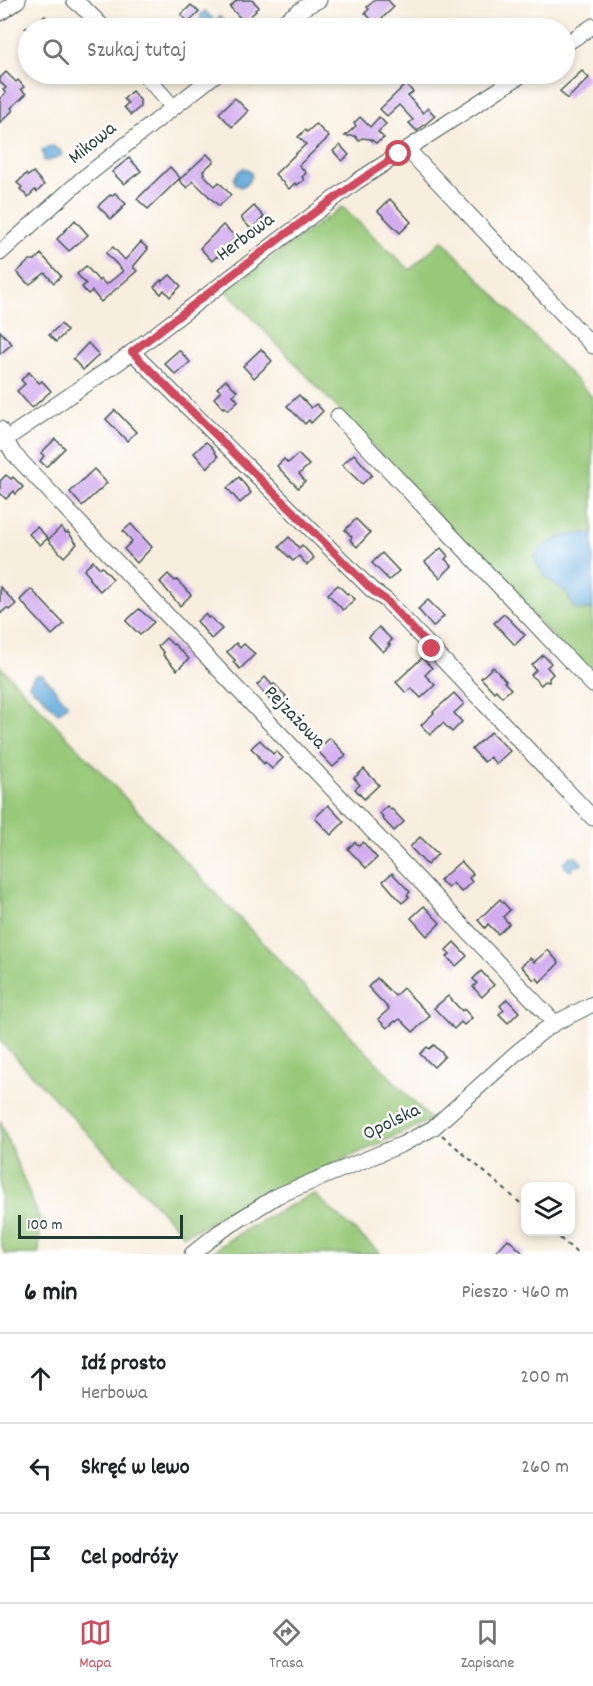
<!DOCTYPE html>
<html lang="pl">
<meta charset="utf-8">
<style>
body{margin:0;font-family:Dekko,sans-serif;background:#f2f2f2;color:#202124}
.controls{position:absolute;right:18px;bottom:18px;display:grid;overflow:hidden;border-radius:12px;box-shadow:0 3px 9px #0003}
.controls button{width:54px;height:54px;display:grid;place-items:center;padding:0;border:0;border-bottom:2px solid #e0e0e0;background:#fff;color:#202124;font:30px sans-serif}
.scale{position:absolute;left:18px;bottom:15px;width:165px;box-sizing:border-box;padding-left:6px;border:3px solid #1f3d34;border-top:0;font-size:16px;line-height:21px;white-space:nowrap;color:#1f3d34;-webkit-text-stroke:4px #fff;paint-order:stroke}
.stop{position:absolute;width:18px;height:18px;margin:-14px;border:4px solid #d1495b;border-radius:50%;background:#fff}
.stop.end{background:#d1495b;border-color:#fff;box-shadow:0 2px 6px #0008}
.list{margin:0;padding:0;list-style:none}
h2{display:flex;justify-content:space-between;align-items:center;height:78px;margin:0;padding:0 24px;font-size:26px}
h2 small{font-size:20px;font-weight:400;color:#757577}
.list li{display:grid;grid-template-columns:39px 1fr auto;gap:18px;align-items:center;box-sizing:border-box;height:90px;padding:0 24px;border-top:2px solid #e0e0e0}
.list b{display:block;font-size:22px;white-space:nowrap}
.list p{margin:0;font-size:20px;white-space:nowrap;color:#757577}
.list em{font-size:20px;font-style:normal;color:#757577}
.icon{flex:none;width:33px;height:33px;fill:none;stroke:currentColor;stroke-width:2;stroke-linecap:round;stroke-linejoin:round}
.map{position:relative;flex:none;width:593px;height:1254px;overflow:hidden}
.search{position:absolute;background:#fff;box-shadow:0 3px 9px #0003;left:18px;right:18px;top:18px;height:66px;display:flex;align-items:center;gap:15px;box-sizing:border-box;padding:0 21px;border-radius:33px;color:#757577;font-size:22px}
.sheet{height:348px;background:#fff}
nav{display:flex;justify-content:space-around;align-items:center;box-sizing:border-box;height:84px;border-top:2px solid #e0e0e0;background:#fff;font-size:16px;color:#757577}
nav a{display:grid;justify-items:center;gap:3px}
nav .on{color:#d1495b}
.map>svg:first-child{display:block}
.green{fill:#98c979;stroke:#5c8356;stroke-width:1.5}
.water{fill:#67addd;stroke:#437588;stroke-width:1.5}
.building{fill:#d1acee}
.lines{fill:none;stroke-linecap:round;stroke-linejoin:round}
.minor-casing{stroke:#40584e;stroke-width:17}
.path{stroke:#40584e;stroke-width:2;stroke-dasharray:4.5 4.5;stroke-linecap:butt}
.minor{stroke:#fff;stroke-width:15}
.route{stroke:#d1495b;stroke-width:8}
.labels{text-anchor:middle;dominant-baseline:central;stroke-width:5;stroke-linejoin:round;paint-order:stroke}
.street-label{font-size:20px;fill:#1f3d34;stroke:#fff}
</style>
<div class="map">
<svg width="593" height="1254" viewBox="0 0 593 1254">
<rect width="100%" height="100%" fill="#fff"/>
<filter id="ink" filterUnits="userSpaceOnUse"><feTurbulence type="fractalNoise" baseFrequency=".0167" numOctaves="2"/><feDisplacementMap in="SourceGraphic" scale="12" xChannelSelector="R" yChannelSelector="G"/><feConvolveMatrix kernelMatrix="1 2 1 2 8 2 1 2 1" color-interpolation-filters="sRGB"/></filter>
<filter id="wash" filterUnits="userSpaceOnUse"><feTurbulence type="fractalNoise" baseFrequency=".008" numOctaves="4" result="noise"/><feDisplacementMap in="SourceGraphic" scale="24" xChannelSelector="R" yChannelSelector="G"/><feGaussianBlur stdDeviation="1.35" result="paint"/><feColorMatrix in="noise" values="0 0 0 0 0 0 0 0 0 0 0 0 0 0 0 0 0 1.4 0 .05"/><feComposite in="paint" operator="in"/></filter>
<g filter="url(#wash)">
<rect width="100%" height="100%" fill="#f8eede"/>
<g class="green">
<path d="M342,207l68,63 32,-30 151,158v138l-6,-3 -44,42 26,19 1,7 16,9 7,-1v70l-367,-389z"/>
<path d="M0,666l430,453 -14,8 -134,60 -98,48 -184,-194z"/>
<path d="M0,1121l40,99 -1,34h-35l-4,-18z"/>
<path d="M314,1194l67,60h-171c31,-25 68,-43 104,-60z"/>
</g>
<g class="water">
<path d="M205,11l11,11 3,-5 3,1 -5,4 2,3 -4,3h-4l-11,-9 1,-5z"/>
<path d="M52,146l8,4 2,5 -13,6h-5l-2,-11z"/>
<path d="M243,168l5,1 4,6 -4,8 -7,4 -5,-3 -2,-5 4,-7z"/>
<path d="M587,533l6,3v73h-18l-5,-8 -2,-7c-14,-10 -29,-19 -34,-37 11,-17 34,-23 53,-24z"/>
<path d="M37,675c1,0 3,-1 5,0 3,1 19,23 25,28v3l-9,7 -19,-20 -6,-3 -4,-5 5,-9z"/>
<path d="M571,856l5,1 6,6 -1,2 -7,1 -3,5 -5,-3 -3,-5z"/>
</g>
<g id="blocks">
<g class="building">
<path d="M237,0h15l7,7 -4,3 1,1 -12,11 -14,-15z"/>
<path d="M375,0h13l6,7 -18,17 -11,-11 4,-4 -2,-2z"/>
<path d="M191,5l8,7 -10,10 -8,-7z"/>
<path d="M45,16l8,12h-27z"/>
<path d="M582,71l7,7 -22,21 -7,-8z"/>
<path d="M6,72l10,10 2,-2 6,7 -3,2 5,5 -15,14 2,2 -13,13v-25l6,-5 -3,-3 3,-2 -6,-6v-4z"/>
<path d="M406,84l7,8 -5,4 15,17 5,-5 7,8 -18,15 -8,-8 4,-3 -14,-15 -12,11 -7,-7z"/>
<path d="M132,91l8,9v7l-9,8 -7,-8 4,-4 -4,-4z"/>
<path d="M235,98l13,13 -16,16 -13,-14z"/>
<path d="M360,117l10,10 9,-10 7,7 -8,8 6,6 -8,5 -6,-4 -8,-1 -3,3 -4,-5h-10l11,-10 -2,-3z"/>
<path d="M316,124l13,13 -30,28 7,8 -4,4 2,3 -7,5 -2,-2 -6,6 -14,-15 31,-30 -8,-7 7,-7 2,2z"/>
<path d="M340,145l9,10 -7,6 -9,-10z"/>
<path d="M207,154l7,7 -11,10 1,2 -1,1 12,12 4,-4 12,13 -12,11 -26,-25 -6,7 -8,-8z"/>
<path d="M129,158l12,13 -17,13 -12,-12z"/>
<path d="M170,167l10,11 -32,31 -11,-10z"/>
<path d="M33,172l11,13 -7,7 -2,-2 -7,7 -8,-8 2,-2 -5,-4 9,-9 2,2z"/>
<path d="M115,193l11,11 -4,3 1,1 -12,11 -13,-13 12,-11 1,1z"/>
<path d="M390,199l21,23 -11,11 -22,-22z"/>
<path d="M254,206l10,11 -13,12 -10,-11z"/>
<path d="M75,220l13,15 -19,16 -12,-12z"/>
<path d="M223,225l13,12 -5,5 1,1 -14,14 -1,-1 -5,5 -12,-13z"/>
<path d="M141,242l7,7 -15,18 4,4 -36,31 -9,-11 -4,3 -6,-7 4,-3 -9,-10 9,-8 13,15 2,-2 5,6 17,-14 -17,-18 7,-6 12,13z"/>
<path d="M41,254l20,22 -7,7 -9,-10 -15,11 -3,-1 -10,-11 13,-12h5z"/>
<path d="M170,275l11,11 -11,11 -6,-7 -3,4 -7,-7 7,-7 1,2z"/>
<path d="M61,324l6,7 -11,11 -7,-7z"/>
<path d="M0,331l12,13 -12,10z"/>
<path d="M88,343l11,12 -16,15 -10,-11z"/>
<path d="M261,349l11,12 -18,17 -11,-12z"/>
<path d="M179,350l11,12 -14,13 -12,-12z"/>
<path d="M29,372l10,11 3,-2 9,10 -19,17 -15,-17 8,-7 -4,-4z"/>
<path d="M226,380l11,11 -4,4 5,6 -10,9 -3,-3 -2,1 -9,-10 7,-7 -4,-3z"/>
<path d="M299,395l12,13 5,-4 7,7 -12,12 -2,-3 -4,4 -18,-18z"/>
<path d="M115,410l21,22 -9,9 -21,-22z"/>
<path d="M55,439l10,9 -19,19 -6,-6 4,-5 -3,-3z"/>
<path d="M206,442l6,5 6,10 -11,11 -13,-15z"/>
<path d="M298,454l11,11 -10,9 6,7 -7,7 -21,-22 7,-7 4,4z"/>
<path d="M354,454l18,21 -10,9 -20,-19z"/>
<path d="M94,469l13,14 -25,23 -12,-14z"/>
<path d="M6,475l5,4 2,-2 10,10 -7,7 -2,-3 -8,8 -6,-6v-12z"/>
<path d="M239,477l12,16 -11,10 -13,-15z"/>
<path d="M356,519l14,14 -13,14 -7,-7 2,-3 -7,-7z"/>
<path d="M131,524l21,23 -15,16 -13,-14 8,-8 -9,-10z"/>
<path d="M37,527l11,11 -8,7 -11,-11z"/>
<path d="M61,527l5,6 2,-1 9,12 -13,13 -16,-17z"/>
<path d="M289,537l10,11 3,-3 12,13 -7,7 -8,-9 -6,5 -14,-14z"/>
<path d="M441,548l7,8 -3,3 7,7 -12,12 -15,-16z"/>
<path d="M382,553l17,18 -10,9 -17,-17z"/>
<path d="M93,561l7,7 2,-1 11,12 -13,12 -11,-12 1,-2 -6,-7z"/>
<path d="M168,574l7,7 2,-1 14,15 -11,11 -20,-24z"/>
<path d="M338,585l9,9 1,-1 7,6 -12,11 -15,-16z"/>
<path d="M0,587l16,17 -7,6 -2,-2 -7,6z"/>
<path d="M31,589l33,35 -12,11 -32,-35z"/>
<path d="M428,600l16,16 -11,11 -15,-18z"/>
<path d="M139,609l15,13 -14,13 -14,-14z"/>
<path d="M205,614l3,4 2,-1 12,12 -11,10 -14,-18z"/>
<path d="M504,614l21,21 -10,10 -21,-22z"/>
<path d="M379,627l13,13 -4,4 2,1 -7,7 -14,-15z"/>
<path d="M166,638l7,7 1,-1 15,15 -12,11 -14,-15 1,-2 -6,-7z"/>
<path d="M236,643l4,5 4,-4 11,10 -15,15 -7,-7 2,-2 -8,-8z"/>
<path d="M543,655l8,8 -4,4 6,7 -4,4v4l-4,-1 -4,4 -10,-10 5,-5 -4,-5z"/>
<path d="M422,658l10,10 -7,7 10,10 -14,13 -10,-10 -5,5 -10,-11z"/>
<path d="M493,667l13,14 -2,1 7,7 -9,8 -6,-7 -2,2 -13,-14z"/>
<path d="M265,677l7,8 2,-1 12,12 -11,10 -18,-21z"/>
<path d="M454,693l10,11 -10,9 8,9 -10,10 -9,-9 -13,12 -9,-10 13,-12 -1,-1z"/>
<path d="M491,732l19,19 -14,13 -6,-7 -6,5 -12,-13z"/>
<path d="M330,738l16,17 -13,12 -16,-17z"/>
<path d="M260,740l13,14 3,-3 7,7 -11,11 -7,-7 -1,2 -6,-7 1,-1 -8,-8z"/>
<path d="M364,769l15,16 -15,14 -9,-10 5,-4 -6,-7z"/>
<path d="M328,805l16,17 -13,13 -16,-17z"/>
<path d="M387,806l4,4 1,-1 12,13 -10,9 -12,-13 1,-1 -3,-4z"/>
<path d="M420,837l18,17 -11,11 -17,-18z"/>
<path d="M355,842l4,4 4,-4 14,16 -11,10 -18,-19z"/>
<path d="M461,861l12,13 -4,4 3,4 -11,10 -8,-9 -5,5 -8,-8z"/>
<path d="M392,873l18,19 -3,3 2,2 -7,6 -19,-22z"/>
<path d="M500,899l10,11 -7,7 6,7 -11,10 -10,-10 -3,4 -7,-8z"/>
<path d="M424,906l16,17 -13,13 -16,-18z"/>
<path d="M454,942l13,14 -11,10 -9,-9 3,-3 -4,-4z"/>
<path d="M548,950l11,13 -19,19 -3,-4 -3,2 -13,-14 9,-8 4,4z"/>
<path d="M481,971l13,14 -12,12 -9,-10 4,-4 -4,-4z"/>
<path d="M377,978l18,18 8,-8 27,28 -17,16 -13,-13 -4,3 -1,-1 -8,7 -9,-9 11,-10 -21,-22z"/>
<path d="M448,996l14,15 2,-2 8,9 -8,7 -3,-3 -7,7 -20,-21z"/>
<path d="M507,999l12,13 -11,11 -9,-9 5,-4 -4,-4z"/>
<path d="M434,1045l11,11 -11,11 -14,-13 7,-7 2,2z"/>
<path d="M508,1239l16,15h-30z"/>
</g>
</g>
</g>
<g filter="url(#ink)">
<use href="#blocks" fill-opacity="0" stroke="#40584e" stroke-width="1.5"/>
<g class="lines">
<defs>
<g id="minor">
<path d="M74,0l15,13 15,15"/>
<path d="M0,13l18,-13"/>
<path d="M275,28l30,-21 14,-7"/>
<path d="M564,45l29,-19"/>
<path d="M144,74l29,33"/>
<path d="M407,149l186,197"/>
<path d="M0,253l81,-73 135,-106"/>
<path d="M132,352l240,238 14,10 207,218"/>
<path d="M338,416l255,269"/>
<path d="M0,429l13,24 542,570"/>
<path d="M0,443l119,-81 237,-180 167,-108"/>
<path d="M192,1254l26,-21 59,-37 126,-52 30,-16 82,-74 28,-23 12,-8 38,-19"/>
</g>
</defs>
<use href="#minor" class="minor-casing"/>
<g class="path">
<path d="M442,1135l84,73"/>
<path d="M553,1232l25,22"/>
</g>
<use href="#minor" class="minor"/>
</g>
</g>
<g class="lines" filter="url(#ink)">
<path class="route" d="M399,154c-93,61 -179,131 -267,198l240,238 14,10 46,49"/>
</g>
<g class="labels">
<g class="street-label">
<text transform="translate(93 144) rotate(-39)">Mikowa</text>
<text transform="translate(246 238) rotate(-37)">Herbowa</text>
<text transform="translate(294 718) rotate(46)">Pejzażowa</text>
<text transform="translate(392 1123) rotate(-26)">Opolska</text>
</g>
</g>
</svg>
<div class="controls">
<button><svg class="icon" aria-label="layers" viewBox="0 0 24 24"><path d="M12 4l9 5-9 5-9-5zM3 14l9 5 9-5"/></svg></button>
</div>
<div class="scale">100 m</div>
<div class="stop" style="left:399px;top:154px"></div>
<div class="stop end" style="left:432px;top:649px"></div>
<div class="search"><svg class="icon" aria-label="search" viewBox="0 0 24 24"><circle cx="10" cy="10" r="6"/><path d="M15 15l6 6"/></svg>Szukaj tutaj</div>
</div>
<section class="sheet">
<h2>6 min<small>Pieszo · 460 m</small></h2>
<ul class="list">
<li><svg class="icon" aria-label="ahead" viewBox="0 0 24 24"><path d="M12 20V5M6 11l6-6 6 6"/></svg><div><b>Idź prosto</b><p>Herbowa</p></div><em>200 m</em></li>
<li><svg class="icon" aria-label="left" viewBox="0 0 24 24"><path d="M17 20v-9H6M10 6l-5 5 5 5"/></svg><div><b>Skręć w lewo</b></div><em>260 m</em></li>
<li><svg class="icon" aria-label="arrive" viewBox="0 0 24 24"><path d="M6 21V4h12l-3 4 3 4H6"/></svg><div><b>Cel podróży</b></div></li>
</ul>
</section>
<nav>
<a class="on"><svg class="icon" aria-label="map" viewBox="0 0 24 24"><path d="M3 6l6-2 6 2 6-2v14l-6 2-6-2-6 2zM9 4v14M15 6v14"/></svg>Mapa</a>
<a><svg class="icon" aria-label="directions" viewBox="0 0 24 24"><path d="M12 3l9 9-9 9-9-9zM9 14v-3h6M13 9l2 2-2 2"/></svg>Trasa</a>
<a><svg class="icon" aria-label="saved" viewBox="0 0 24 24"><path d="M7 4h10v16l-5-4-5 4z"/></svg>Zapisane</a>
</nav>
